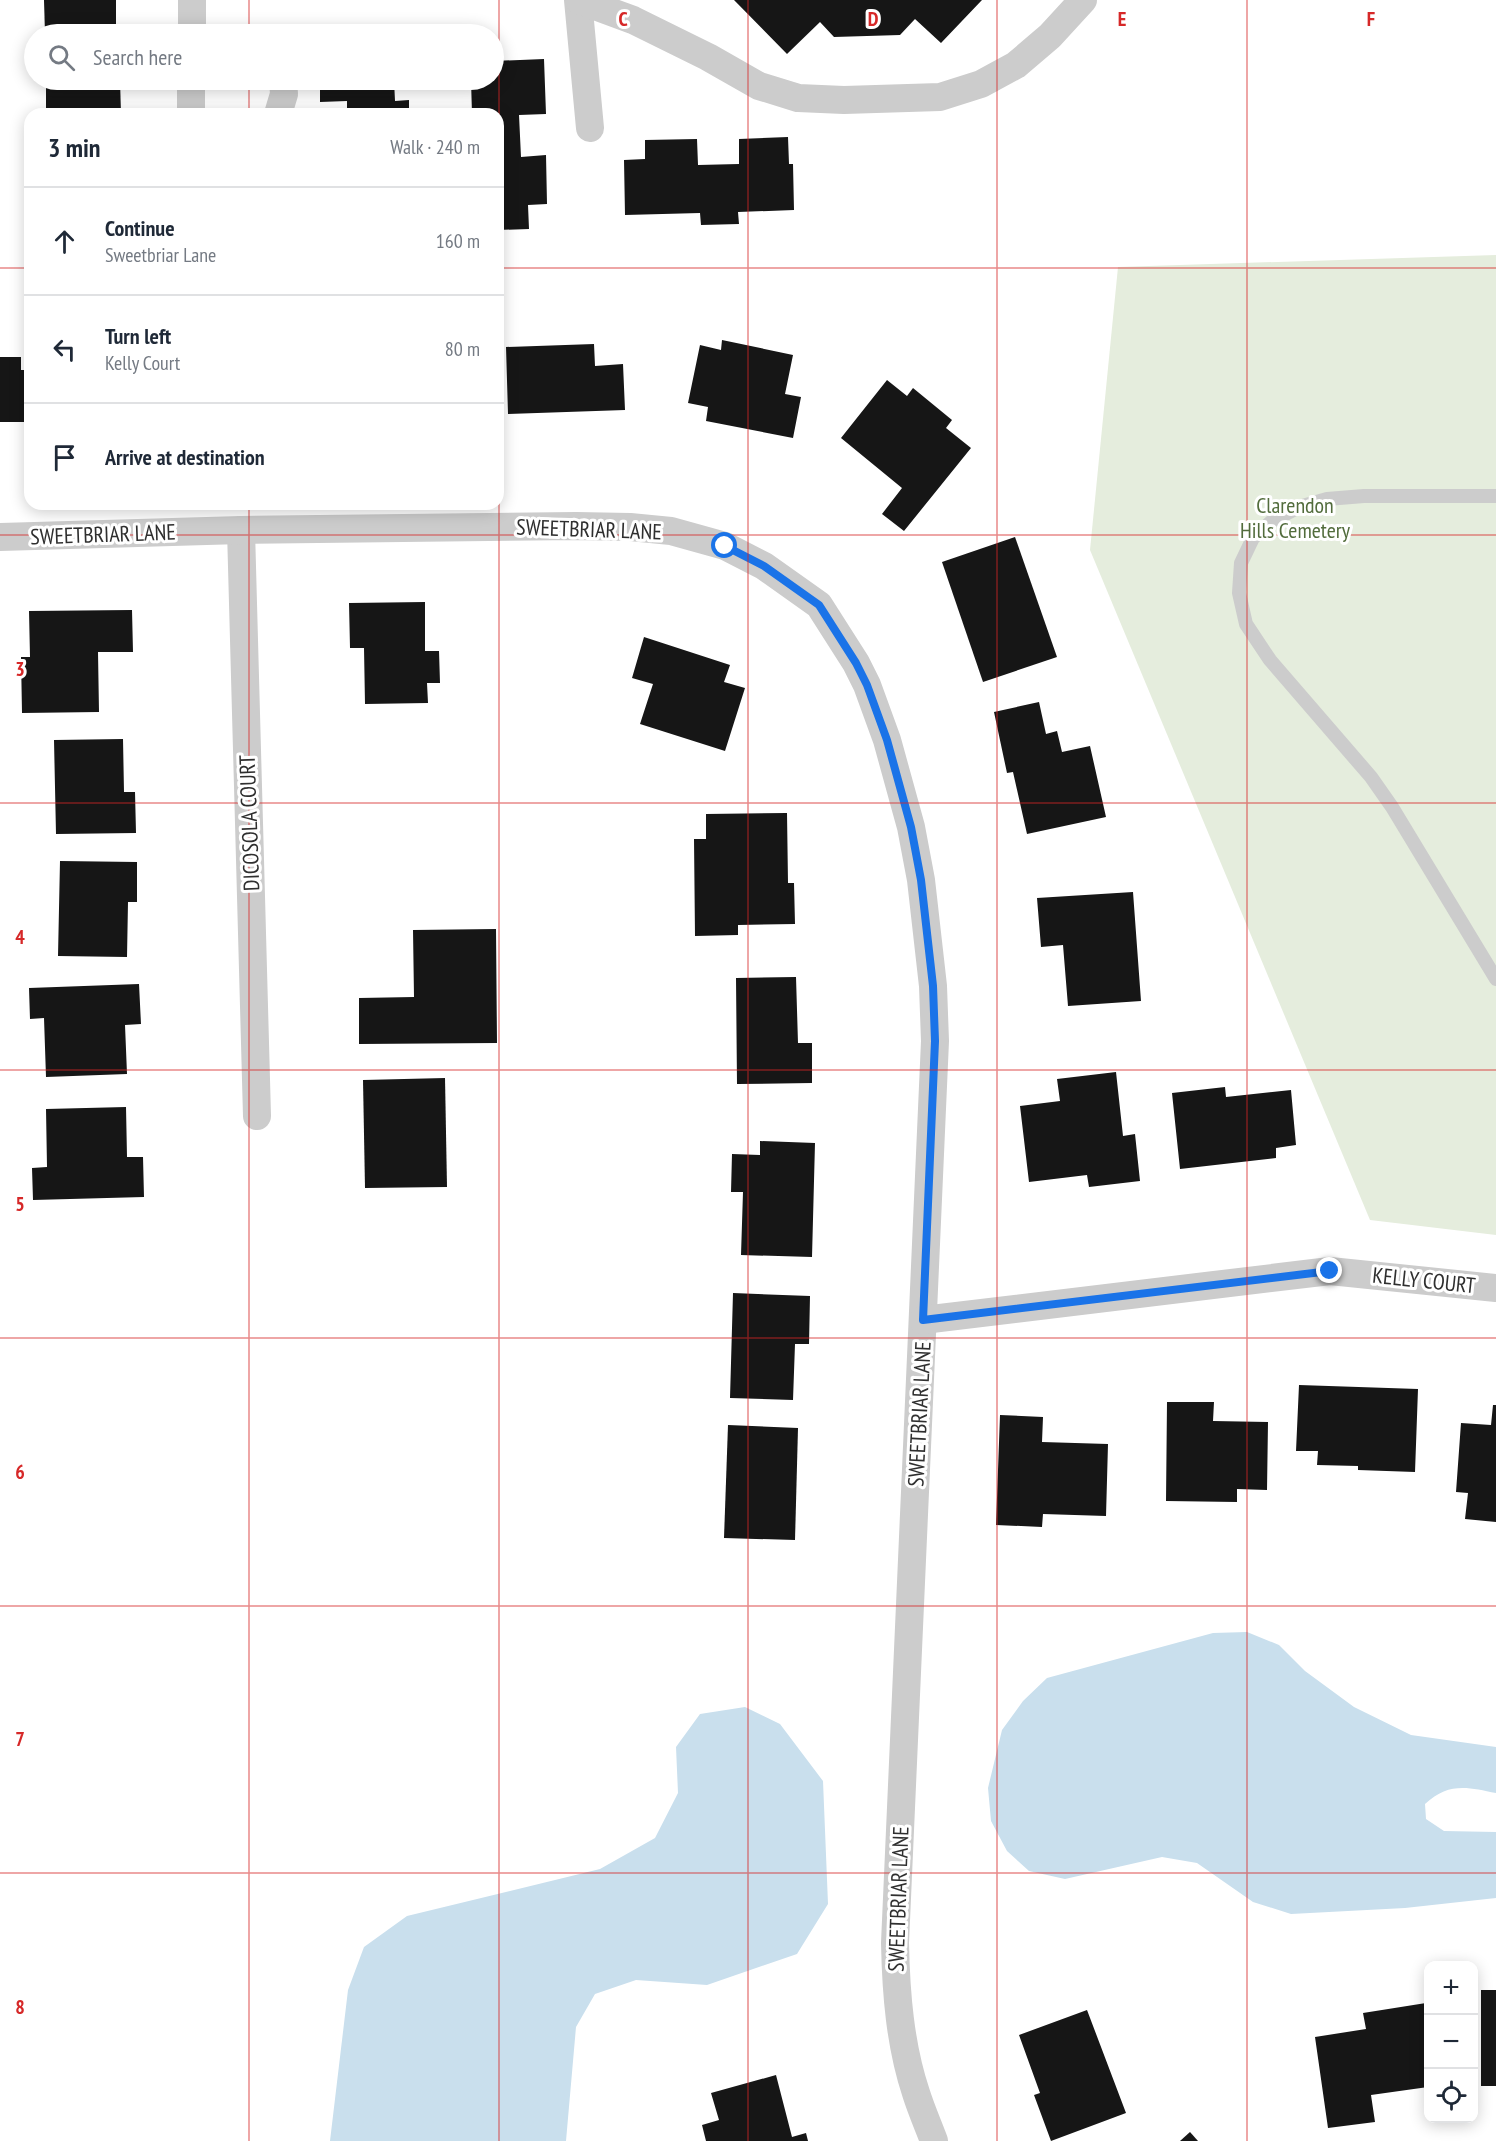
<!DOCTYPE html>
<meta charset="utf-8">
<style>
body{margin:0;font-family:"PT Sans Narrow",sans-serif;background:#f2f2f3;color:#1f2937}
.controls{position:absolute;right:18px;bottom:18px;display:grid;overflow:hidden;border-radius:12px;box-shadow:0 3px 15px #0003}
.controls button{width:54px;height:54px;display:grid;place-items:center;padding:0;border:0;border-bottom:2px solid #e0e1e3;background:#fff;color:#1f2937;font:30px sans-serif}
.stop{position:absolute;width:18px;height:18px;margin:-14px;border:4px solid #1a73e8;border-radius:50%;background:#fff}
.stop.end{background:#1a73e8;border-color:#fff;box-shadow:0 2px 6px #0008}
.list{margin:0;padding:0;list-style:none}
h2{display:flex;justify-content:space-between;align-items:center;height:78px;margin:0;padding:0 24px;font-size:26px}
h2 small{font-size:20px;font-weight:400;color:#747a83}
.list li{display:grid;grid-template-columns:39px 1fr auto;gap:18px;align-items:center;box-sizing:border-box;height:108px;padding:0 24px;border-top:2px solid #e0e1e3}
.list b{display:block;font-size:22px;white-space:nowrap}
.list p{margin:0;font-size:20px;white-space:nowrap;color:#747a83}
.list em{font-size:20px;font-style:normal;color:#747a83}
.icon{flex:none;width:33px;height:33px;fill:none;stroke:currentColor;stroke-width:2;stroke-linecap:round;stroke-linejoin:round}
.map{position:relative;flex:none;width:1496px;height:2141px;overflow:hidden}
.search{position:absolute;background:#fff;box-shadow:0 3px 15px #0003;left:24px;top:24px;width:480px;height:66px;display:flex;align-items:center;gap:15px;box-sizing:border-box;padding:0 21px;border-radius:33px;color:#747a83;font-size:22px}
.panel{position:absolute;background:#fff;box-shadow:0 3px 15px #0003;left:24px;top:108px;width:480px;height:402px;border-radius:18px}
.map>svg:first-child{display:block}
.green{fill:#e5eddd}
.water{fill:#c9dfed}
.building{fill:#161616}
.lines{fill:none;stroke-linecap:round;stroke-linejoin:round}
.service{stroke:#ccc;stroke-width:14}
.minor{stroke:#ccc;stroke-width:28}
.route{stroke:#1a73e8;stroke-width:8}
.grid{fill:none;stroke:#d62828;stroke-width:1.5;stroke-opacity:0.55}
.labels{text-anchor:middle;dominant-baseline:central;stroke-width:6;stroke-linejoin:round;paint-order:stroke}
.park-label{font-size:22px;fill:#526c3c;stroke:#fff}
.street-label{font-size:22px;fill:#2f2f2f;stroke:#fff}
.grid-label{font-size:20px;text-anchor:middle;font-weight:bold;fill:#d62828;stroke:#fff;stroke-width:6;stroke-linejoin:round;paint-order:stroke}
</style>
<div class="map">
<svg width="1496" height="2141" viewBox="0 0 1496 2141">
<rect width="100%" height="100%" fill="#fff"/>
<path class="green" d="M1496,255v980l-126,-15 -280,-670 28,-283z"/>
<g class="water">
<path d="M1247,1632l32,13 26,26 49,36 57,28 85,12v46c-28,-6 -48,-11 -71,11l1,15 18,12 52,1v66l-91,10 -114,6 -38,-12 -56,-39 -35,-6 -97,22 -36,-8 -22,-20 -16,-30 -3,-33 14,-58 21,-29 24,-23 166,-45z"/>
<path d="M745,1707l35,17 43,57 5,123 -31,50 -90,31 -71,-5 -41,14 -19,33 -10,114h-236l18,-151 16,-43 43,-31 193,-47 55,-31 23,-45 -2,-46 24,-33z"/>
</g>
<g class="building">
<path d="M44,0h72v34h-71z"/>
<path d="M734,0h248l-41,43 -26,-24 -15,16 -66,2 -14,-15 -33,32z"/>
<path d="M339,29h20v5h-19z"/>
<path d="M31,42h3v36h-2z"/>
<path d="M544,59l2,55 -27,1 2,42 25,-2 1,49 -19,1 1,24 -31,1v-116h-26l-1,-34h23v-19z"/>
<path d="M46,80h74l1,34h-75z"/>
<path d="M320,80h74l1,21 14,-1v14h-62v-13l-27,1z"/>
<path d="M788,137l1,27h4l1,46 -56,2 1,12 -38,1 -1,-12 -75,2 -1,-55 21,-1v-19l52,-1 1,26 41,-1v-25z"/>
<path d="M722,340l71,15 -8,39 16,3 -8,41 -87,-17 2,-14 -20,-4 12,-58 21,5z"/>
<path d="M594,344l1,22 28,-2 2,46 -117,4 -2,-67z"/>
<path d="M0,357h21v13h9v52h-30z"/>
<path d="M887,380l20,16 6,-8 39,32 -6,8 25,20 -67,83 -22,-17 20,-26 -61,-50z"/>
<path d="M1015,537l42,120 -74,25 -41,-120z"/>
<path d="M425,602v49h14l1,32h-13l1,20 -63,1 -1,-56h-14l-1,-45z"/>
<path d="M132,610l1,42h-35l1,60 -77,1 -1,-56h9l-1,-46z"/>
<path d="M644,637l86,28 -6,17 21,6 -20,63 -85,-27 13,-40 -21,-6z"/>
<path d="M1039,702l7,32 11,-3 5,21 28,-6 16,71 -79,17 -14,-62 -6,1 -13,-61z"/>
<path d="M123,739l1,53h11l1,41 -80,1 -2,-94z"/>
<path d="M787,813l1,70h6l1,41 -57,1v10l-43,1 -1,-97h12v-25z"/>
<path d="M60,861l77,1v40h-9l-1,55 -69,-1z"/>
<path d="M1133,892l8,109 -73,5 -5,-61 -22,2 -4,-49z"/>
<path d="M496,929l1,114 -138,1v-46l55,-1 -1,-67z"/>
<path d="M796,977l2,66h14v40l-75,1 -1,-106z"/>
<path d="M139,984l2,40 -16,1 2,49 -81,3 -2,-59 -14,1 -1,-31z"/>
<path d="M1116,1072l7,64 12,-2 5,47 -51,6 -2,-12 -58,7 -9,-76 40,-5 -3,-22z"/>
<path d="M445,1078l2,109 -82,1 -2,-108z"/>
<path d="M1225,1087l1,10 65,-7 5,55 -20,3v10l-96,11 -8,-76z"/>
<path d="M126,1107l1,50h16l1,40 -111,3 -1,-32 15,-1 -1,-58z"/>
<path d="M760,1141l55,2 -3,114 -71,-2 2,-63h-12l1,-38 28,1z"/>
<path d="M733,1293l77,3 -1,48h-14l-2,56 -63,-2z"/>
<path d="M1299,1385l119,4 -3,83 -57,-2v-4l-41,-1 1,-14h-22z"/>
<path d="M1167,1402h47l-1,19 55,1 -1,68 -30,-1v13l-71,-1z"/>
<path d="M1493,1405h3v117l-31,-3 3,-26 -12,-1 5,-69 30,2z"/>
<path d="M1000,1415l43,2 -1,25 66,2 -2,72 -63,-2 -1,13 -46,-2z"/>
<path d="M728,1425l70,3 -3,112 -71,-2z"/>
<rect x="1481" y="1990" width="15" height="96"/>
<path d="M1426,2003l2,18v66l-57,8 4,27 -47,6 -13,-91 51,-8 -3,-16z"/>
<path d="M1087,2010l39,103 -75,28 -17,-46 6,-2 -21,-58z"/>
<path d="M776,2075l16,62 14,-4 2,8h-102l-4,-16 17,-5 -8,-27z"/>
<path d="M1190,2132l8,9h-18z"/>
</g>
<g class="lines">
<path class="service" d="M1496,496h-132l-37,3 -28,8 -27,14 -19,17 -12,25 -2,30 7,31 24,36 101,117 21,30 104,172"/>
<g class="minor">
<path d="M578,0l12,128"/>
<path d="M579,0l54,20 75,37 51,29 39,12 46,2 96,-3 41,-13 35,-19 34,-29 33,-36"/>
<path d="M192,34v-34"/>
<path d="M191,114v-34"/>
<path d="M278,114l6,-20 -1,-14"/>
<path d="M241,530l16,586"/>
<path d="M0,537l241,-7 335,-4 54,1 41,4 54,15 39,20 55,39 37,58 11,22 20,55 24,87 10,53 12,106 2,55 -40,902c1,50 5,102 21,150 5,16 12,32 18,48"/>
<path d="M923,1320l407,-49 166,17"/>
</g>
</g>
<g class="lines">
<path class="route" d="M725,546l39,20 55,39 37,58 11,22 20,55 24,87 10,53 12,106 2,55 -12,279 407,-49"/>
</g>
<path class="grid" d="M249,0v34M499,0v2141M748,0v2141M997,0v2141M1247,0v2141M249,80v34M0,268h30M498,268h998M249,504v1637M0,535h1496M0,803h1496M0,1070h1496M0,1338h1496M0,1606h1496M0,1873h1496"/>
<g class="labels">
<g class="park-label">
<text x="1295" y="505">Clarendon<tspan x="1295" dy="25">Hills Cemetery</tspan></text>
</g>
<g class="street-label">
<text transform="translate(589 529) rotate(2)">SWEETBRIAR LANE</text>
<text transform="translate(103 534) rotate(-2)">SWEETBRIAR LANE</text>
<text transform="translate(249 823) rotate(-92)">DICOSOLA COURT</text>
<text transform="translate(1424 1280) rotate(6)">KELLY COURT</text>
<text transform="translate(919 1414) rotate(-87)">SWEETBRIAR LANE</text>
<text transform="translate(898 1899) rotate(-88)">SWEETBRIAR LANE</text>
</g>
</g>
<g class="grid-label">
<text x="623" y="26">C</text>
<text x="873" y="26">D</text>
<text x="1122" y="26">E</text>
<text x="1371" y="26">F</text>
<text x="20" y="676">3</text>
<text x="20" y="944">4</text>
<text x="20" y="1211">5</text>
<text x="20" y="1479">6</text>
<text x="20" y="1746">7</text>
<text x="20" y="2014">8</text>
</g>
</svg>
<div class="controls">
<button>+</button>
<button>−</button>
<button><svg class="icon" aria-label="locate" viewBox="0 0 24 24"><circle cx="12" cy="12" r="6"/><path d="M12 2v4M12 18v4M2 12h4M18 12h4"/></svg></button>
</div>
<div class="stop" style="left:725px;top:546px"></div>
<div class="stop end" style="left:1330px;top:1271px"></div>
<div class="search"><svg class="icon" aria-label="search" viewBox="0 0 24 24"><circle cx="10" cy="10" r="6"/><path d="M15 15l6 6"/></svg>Search here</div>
<section class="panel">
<h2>3 min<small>Walk · 240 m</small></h2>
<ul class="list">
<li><svg class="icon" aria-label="ahead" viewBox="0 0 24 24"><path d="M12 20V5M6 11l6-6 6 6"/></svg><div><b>Continue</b><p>Sweetbriar Lane</p></div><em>160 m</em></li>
<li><svg class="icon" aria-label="left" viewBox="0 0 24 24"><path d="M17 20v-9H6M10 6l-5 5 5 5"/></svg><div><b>Turn left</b><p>Kelly Court</p></div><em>80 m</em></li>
<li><svg class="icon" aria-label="arrive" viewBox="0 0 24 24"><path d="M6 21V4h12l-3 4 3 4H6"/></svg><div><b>Arrive at destination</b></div></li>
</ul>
</section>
</div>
